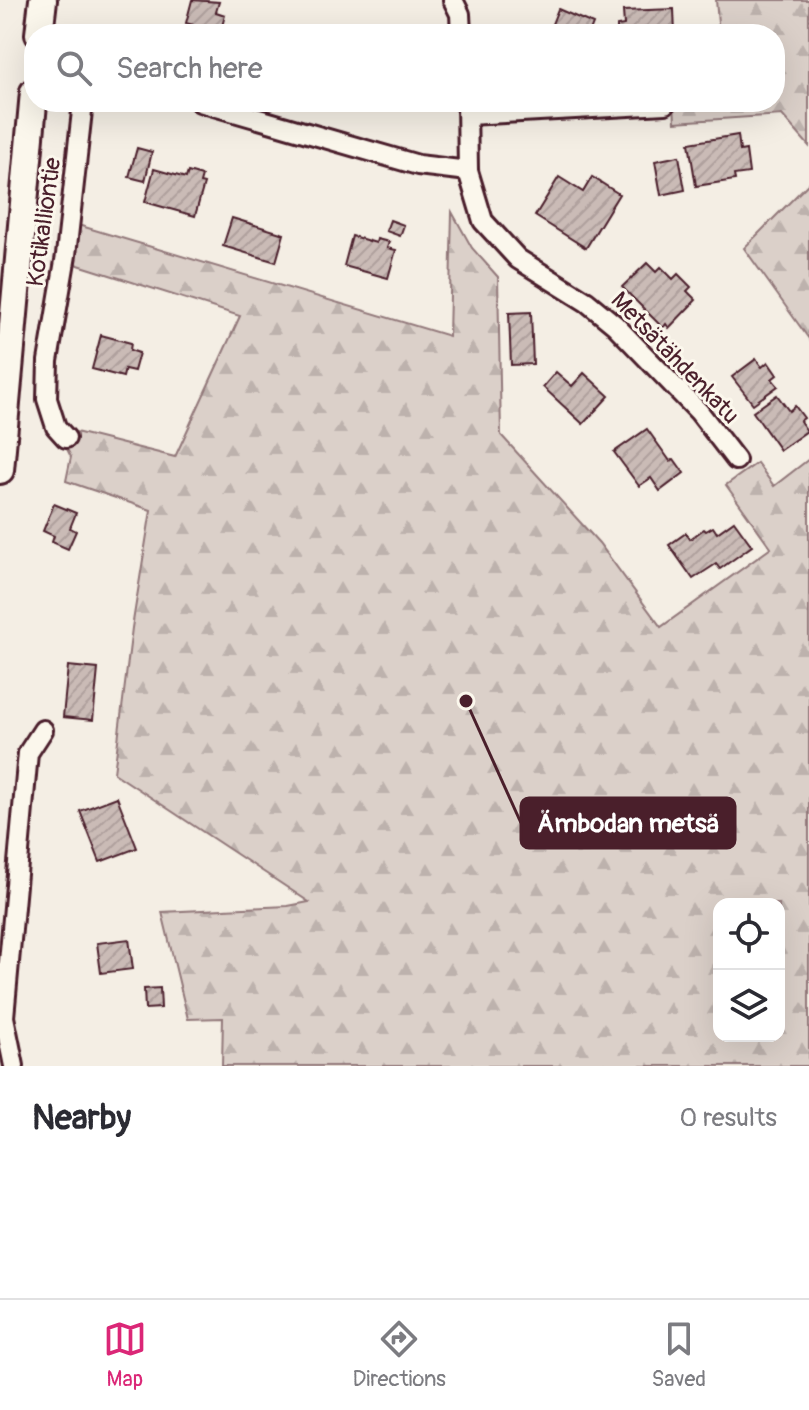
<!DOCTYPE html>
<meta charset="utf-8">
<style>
body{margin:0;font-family:Pangolin,sans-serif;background:#f7f7f7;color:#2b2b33}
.controls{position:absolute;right:24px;bottom:24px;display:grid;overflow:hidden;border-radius:16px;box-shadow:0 8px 32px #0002}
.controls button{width:72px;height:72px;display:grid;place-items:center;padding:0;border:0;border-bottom:2px solid #e1e1e2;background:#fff;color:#2b2b33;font:40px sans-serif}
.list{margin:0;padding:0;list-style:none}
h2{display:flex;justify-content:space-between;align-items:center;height:104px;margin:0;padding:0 32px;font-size:34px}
h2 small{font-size:26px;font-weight:400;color:#7c7c81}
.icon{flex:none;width:44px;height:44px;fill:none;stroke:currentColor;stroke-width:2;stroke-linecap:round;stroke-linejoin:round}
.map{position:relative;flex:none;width:809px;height:1066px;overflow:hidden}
.search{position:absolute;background:#fff;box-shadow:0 8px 32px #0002;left:24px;right:24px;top:24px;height:88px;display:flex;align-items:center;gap:20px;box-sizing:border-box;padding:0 28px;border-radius:32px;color:#7c7c81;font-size:30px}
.sheet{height:232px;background:#fff}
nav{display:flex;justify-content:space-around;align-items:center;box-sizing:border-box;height:112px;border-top:2px solid #e1e1e2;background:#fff;font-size:22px;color:#7c7c81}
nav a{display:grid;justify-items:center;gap:4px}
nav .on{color:#db2777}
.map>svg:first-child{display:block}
.forest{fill:url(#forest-firs);stroke:#92787a;stroke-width:2;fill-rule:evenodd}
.building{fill:url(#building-hatch);stroke:#4a1f2b;stroke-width:2}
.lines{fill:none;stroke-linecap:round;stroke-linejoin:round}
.minor-casing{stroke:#4a1f2b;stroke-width:24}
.secondary-casing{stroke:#4a1f2b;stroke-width:32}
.minor{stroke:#fbf7ec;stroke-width:18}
.secondary{stroke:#fbf7ec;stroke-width:26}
.labels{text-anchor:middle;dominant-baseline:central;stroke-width:6;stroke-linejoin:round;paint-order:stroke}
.street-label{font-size:24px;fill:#4a1f2b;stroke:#fbf7ec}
.leader{fill:none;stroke:#4a1f2b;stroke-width:3}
.callout-dot{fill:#4a1f2b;stroke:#fbf7ec;stroke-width:3}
.callout{fill:#4a1f2b;stroke:#4a1f2b;stroke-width:3}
.callout-label{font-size:26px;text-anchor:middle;font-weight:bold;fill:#fff}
</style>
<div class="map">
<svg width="809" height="1066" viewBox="0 0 809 1066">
<defs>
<pattern id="forest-firs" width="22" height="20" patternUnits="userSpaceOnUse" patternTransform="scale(2)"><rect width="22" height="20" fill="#dbd0c9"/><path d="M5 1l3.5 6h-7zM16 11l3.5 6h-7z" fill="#bdb2ad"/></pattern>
<pattern id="building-hatch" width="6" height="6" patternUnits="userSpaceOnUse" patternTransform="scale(2)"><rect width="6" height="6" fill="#cabbb6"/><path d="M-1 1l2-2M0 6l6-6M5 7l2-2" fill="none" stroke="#afa09d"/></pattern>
</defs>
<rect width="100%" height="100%" fill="#f4eee4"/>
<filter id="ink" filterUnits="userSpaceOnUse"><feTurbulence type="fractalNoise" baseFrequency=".0125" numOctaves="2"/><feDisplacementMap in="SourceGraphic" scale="16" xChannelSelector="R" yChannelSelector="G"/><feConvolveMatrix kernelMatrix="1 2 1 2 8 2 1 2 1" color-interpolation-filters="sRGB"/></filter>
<g filter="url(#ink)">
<g class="forest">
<path d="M716,0h93v146l-27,-31 -107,7 -1,-20h101v-68h-56z"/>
<path d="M809,183v156l-65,-91z"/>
<path d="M452,212l20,36 26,29 3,158 98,108 62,84 110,-79 -45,-63 31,-22 17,23 35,-27v607h-587l1,-48 -35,1 -26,-107 126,-6 21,-4 -195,-129 18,-145 19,-118 -85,-29 5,-24 -15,-30 119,30 65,-141 -168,-53 6,-38 371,111zM719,904h60v132h-60z"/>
</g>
<g class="building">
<path d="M192,0l27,2 -3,10 9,3 -5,19h-30l3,-9 -7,-2z"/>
<path d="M558,9l35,15 -4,10h-41z"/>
<path d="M674,9l1,25h-58v-8l7,-1 -1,-14z"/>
<path d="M738,135l2,16 6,-1 3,23 -15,2 1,5 -39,6 -7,-43z"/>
<path d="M137,148l15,4 -7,29 -16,-4z"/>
<path d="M679,156l6,34 -24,5 -6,-34z"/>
<path d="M154,169l32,9 2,-6 14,4 -2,7 4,1 -9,32 -50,-14z"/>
<path d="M559,177l24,15 9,-15 27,17 -33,54 -51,-32z"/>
<path d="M232,218l52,16 -8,28 -53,-16z"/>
<path d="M390,220l14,5 -4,11 -14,-5z"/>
<path d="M352,236l24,7 1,-4 12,3 -2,6 9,2 -8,28 -44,-12z"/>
<path d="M647,263l9,9 5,-5 12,12 5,-5 13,13 -4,4 9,9 -27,28 -3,-4 -3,4 -41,-41z"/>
<path d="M531,312l2,52 -22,1 -2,-52z"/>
<path d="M101,335l30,8 -1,7 9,3 -5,18 -9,-2 -2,8 -31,-8z"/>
<path d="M756,359l6,8 6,-5 9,13 -5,4 6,7 -25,18 -21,-27z"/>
<path d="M556,372l16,14 12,-13 25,23 -26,28 -40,-37z"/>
<path d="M777,395l12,16 6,-5 9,12 -4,3 7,10 -27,19 -27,-38z"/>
<path d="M647,429l23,32 4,-2 10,14 -24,18 -9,-13 -12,8 -25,-34z"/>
<path d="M54,504l22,9 -6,15 6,3 -8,18 -16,-7 2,-6 -11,-5z"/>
<path d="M734,521l18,25 -32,23 -4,-5 -23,15 -24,-34 17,-12 4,6 14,-10 2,2 7,-4 4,6z"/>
<path d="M68,666l30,3 -5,51 -30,-3z"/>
<path d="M117,797l20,51 -37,14 -20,-51z"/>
<path d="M129,939l4,30 -32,4 -4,-30z"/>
<path d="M160,988l1,20 -16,1 -1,-20z"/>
</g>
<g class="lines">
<defs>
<g id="minor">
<path d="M453,0l7,14 1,20"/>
<path d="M200,102l218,63 50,6"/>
<path d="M467,102l1,69 15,50 35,38 69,43 28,23 84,87 37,48"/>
<path d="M468,115l197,-11"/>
<path d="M66,438l-10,-11 -9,-28 1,-38 18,-106 17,-153"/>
<path d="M14,1066l-10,-49 24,-264 15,-23"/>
</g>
<g id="secondary">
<path d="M39,34l4,-34"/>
<path d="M0,470l34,-378"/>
</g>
</defs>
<use href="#minor" class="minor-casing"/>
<use href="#secondary" class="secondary-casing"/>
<use href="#minor" class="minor"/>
<use href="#secondary" class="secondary"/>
</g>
</g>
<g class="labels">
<g class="street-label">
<text transform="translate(44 222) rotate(-82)">Kotikalliontie</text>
<text transform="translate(675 358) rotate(46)">Metsätähdenkatu</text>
</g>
</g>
<path class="leader" d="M466 701L521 823"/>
<circle class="callout-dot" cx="466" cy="701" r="8"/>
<rect class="callout" x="521" y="798" width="214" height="50" rx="8"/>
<g class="callout-label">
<text x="628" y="832">Ämbodan metsä</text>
</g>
</svg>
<div class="controls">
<button><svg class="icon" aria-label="locate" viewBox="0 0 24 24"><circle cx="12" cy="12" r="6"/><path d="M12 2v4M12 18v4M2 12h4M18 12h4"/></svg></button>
<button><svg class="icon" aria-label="layers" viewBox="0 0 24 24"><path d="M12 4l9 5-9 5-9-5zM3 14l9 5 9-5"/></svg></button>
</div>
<div class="search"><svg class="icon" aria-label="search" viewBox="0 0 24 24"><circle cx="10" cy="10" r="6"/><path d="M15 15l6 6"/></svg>Search here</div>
</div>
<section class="sheet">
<h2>Nearby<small>0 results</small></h2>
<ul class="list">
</ul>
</section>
<nav>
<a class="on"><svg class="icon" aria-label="map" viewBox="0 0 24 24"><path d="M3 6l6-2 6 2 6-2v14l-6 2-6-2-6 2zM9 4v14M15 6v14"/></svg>Map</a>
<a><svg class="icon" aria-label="directions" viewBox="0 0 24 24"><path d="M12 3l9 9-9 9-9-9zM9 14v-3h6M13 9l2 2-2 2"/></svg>Directions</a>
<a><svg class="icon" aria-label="saved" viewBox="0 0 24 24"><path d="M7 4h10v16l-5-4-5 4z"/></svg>Saved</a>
</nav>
